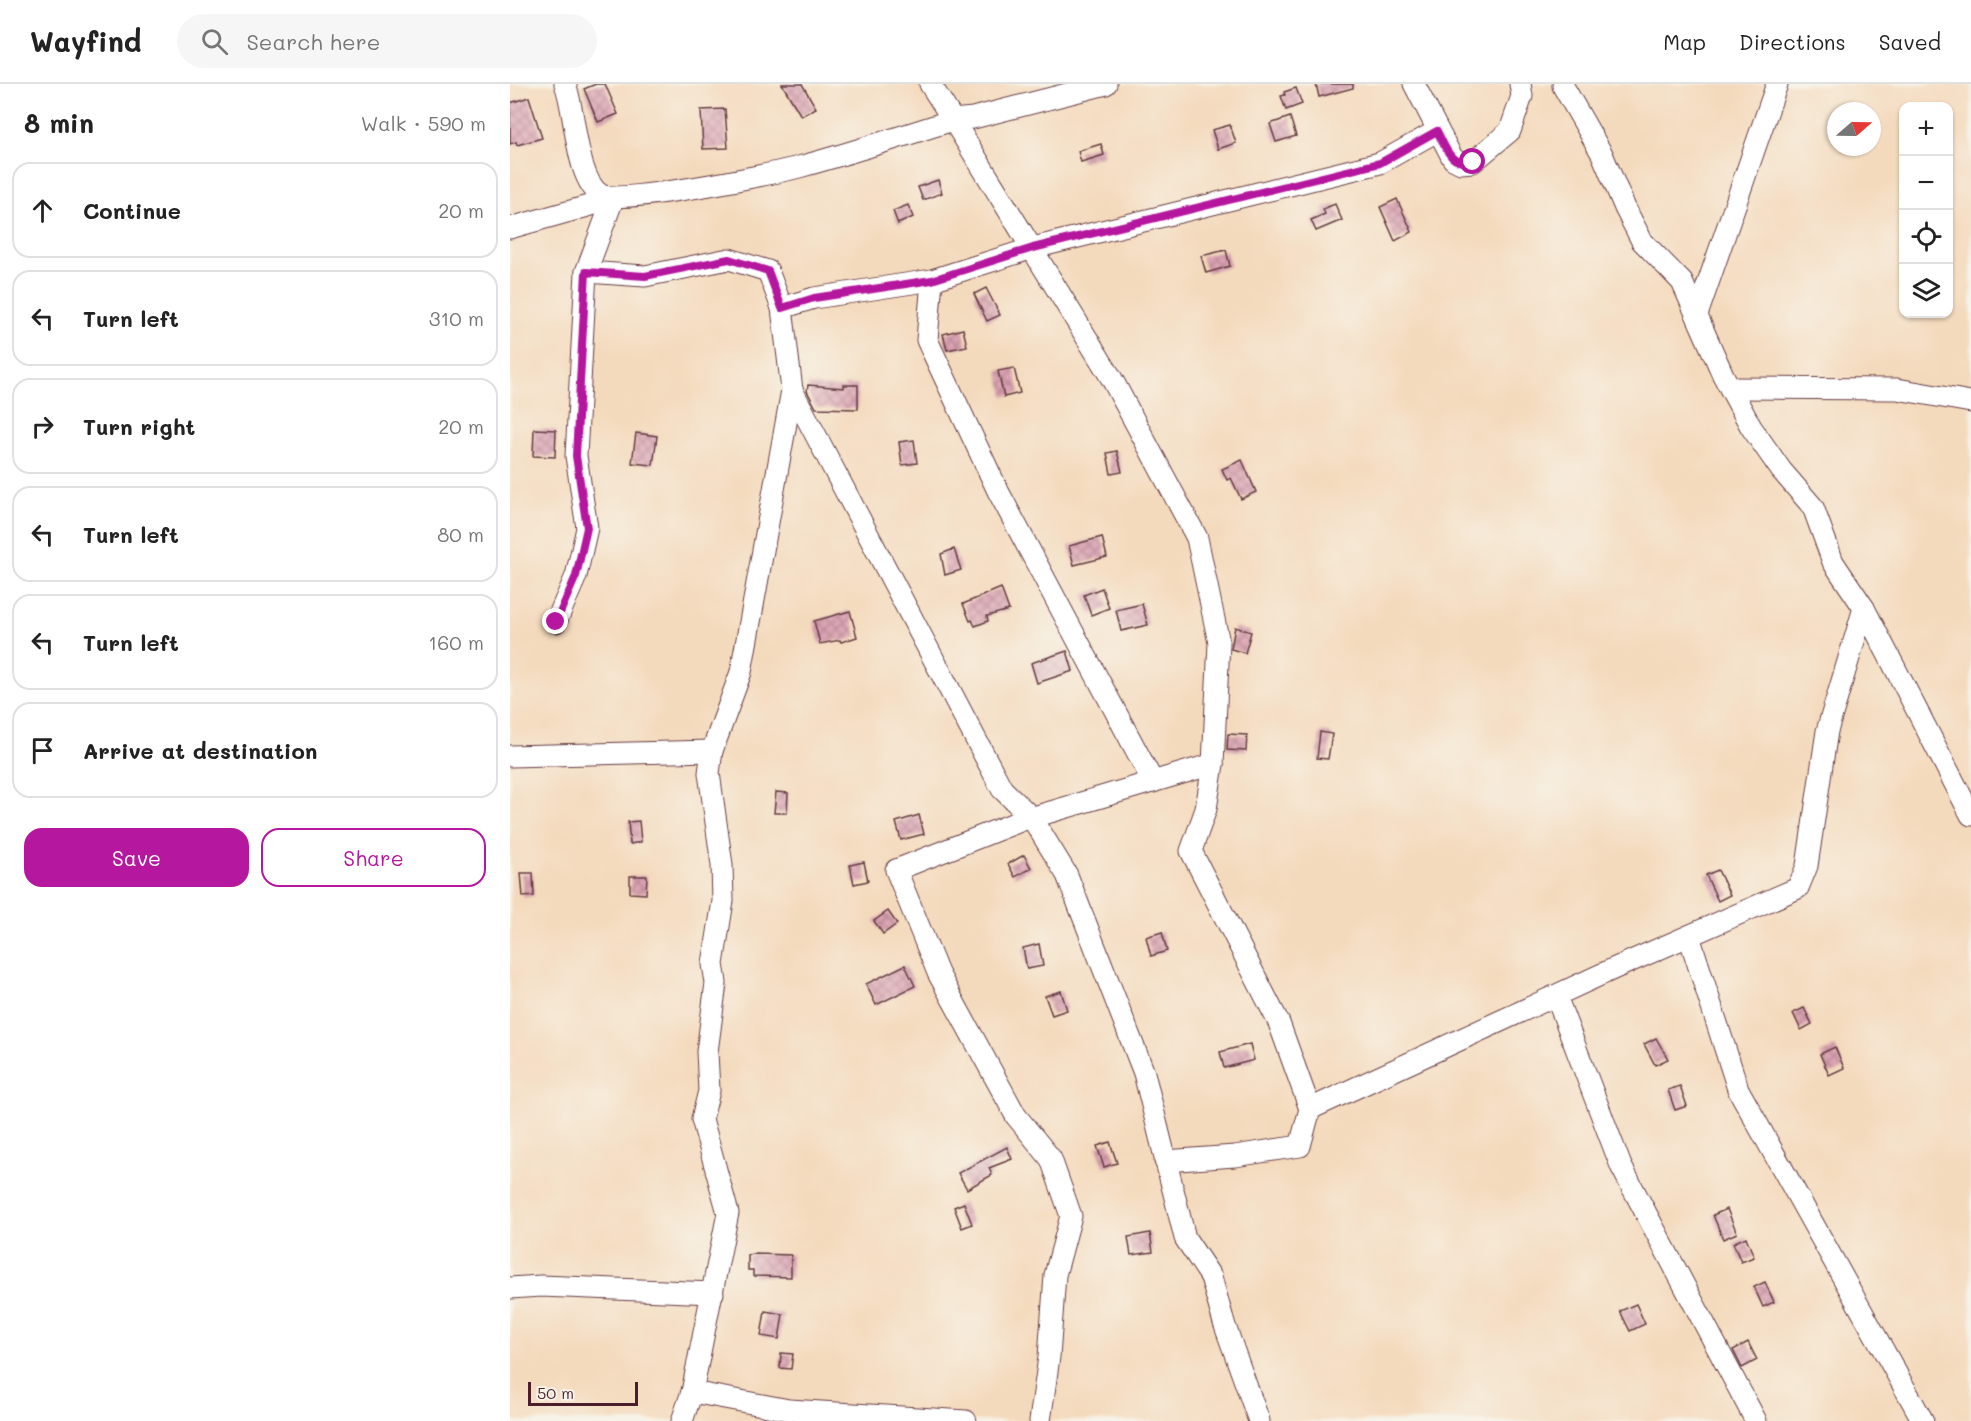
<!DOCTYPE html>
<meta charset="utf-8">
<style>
body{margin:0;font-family:Mali,sans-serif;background:#f6f6f6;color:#222}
.controls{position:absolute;right:18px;top:18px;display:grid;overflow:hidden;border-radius:12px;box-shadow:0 2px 4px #0004}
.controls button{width:54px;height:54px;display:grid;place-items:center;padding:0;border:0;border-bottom:2px solid #e0e0e0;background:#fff;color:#222;font:30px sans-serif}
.compass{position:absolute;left:1317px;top:18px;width:54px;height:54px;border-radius:50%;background:#fff;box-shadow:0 2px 4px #0004;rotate:70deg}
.scale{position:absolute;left:18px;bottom:15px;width:110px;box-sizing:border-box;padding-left:6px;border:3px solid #4a1f2b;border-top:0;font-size:16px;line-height:21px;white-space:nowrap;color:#4a1f2b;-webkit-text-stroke:4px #f7f3e8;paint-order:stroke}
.stop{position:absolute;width:18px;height:18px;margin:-14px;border:4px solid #b5179e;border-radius:50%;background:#fff}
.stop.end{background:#b5179e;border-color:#fff;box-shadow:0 2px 6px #0008}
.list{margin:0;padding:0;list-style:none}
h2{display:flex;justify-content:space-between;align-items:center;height:78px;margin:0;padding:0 24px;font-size:26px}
h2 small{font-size:20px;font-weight:400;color:#767676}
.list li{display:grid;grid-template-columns:39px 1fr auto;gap:18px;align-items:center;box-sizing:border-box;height:96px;margin:0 12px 12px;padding:0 12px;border:2px solid #e0e0e0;border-radius:18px}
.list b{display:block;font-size:22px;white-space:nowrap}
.list em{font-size:20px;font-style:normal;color:#767676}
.actions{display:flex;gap:12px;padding:18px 24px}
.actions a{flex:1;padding:14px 0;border:2px solid #b5179e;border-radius:18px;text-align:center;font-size:21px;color:#b5179e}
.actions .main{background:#b5179e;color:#fff}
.icon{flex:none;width:33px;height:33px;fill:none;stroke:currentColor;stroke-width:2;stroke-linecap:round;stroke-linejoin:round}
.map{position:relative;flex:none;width:1461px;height:1337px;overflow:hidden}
header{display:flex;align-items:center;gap:36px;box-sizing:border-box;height:84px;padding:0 30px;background:#fff;border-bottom:2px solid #e0e0e0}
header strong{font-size:28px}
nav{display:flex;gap:33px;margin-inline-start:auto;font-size:21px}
.search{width:420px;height:54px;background:#f6f6f6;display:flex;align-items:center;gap:15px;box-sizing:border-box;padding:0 21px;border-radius:33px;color:#767676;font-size:22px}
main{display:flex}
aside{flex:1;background:#fff}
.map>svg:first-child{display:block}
.building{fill:url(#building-cross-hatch)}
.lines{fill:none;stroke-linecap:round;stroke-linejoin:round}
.minor-casing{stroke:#643b41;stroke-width:23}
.minor{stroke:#fff;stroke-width:21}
.route{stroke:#b5179e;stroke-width:8}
</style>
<header>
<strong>Wayfind</strong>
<div class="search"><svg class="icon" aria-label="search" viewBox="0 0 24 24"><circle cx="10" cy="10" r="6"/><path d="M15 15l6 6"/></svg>Search here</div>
<nav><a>Map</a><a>Directions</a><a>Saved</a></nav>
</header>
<main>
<aside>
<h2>8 min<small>Walk · 590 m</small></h2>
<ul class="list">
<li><svg class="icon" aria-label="ahead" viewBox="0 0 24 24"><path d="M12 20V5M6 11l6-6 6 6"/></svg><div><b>Continue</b></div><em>20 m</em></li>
<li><svg class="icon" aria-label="left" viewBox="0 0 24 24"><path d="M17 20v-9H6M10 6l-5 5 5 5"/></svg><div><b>Turn left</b></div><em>310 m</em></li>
<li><svg class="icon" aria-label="right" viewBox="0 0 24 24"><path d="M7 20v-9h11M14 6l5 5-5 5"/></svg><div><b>Turn right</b></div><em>20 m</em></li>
<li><svg class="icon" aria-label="left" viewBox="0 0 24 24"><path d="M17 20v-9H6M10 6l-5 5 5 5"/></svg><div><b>Turn left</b></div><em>80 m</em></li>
<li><svg class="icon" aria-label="left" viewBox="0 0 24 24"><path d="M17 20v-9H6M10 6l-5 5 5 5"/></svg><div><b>Turn left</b></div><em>160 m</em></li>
<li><svg class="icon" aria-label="arrive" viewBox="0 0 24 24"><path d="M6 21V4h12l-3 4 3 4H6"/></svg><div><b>Arrive at destination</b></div></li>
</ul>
<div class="actions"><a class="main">Save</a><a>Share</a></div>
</aside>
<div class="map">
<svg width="1461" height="1337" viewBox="0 0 1461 1337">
<defs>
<pattern id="building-cross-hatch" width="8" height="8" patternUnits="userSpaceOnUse" patternTransform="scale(1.5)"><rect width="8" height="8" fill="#dba3b3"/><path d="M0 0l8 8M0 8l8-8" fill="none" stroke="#b48492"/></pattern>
</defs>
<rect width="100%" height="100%" fill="#f7f3e8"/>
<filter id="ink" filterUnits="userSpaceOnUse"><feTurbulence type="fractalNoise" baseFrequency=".0167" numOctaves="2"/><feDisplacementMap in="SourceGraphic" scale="12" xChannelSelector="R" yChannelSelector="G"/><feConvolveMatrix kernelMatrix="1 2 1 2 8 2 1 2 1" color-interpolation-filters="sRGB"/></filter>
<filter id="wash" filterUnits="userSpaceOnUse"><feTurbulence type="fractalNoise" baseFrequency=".008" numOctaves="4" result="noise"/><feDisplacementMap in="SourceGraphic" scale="24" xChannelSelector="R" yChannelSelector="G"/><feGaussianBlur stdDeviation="1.35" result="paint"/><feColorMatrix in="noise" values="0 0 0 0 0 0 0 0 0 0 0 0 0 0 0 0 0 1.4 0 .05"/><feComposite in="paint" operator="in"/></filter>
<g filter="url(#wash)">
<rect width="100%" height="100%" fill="#f4dabd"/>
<g id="blocks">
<g class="building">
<path d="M86,0h9l13,30 -20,8 -14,-33z"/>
<path d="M272,0h20l14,24 -15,8z"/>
<path d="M806,0h37v4l-34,9z"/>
<path d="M786,4l6,16 -16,6 -5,-14 4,-1 -1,-3z"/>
<path d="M19,13l13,41 -25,7 -1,-3 -6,2v-41z"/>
<path d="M215,25l3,39 -25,1 -2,-39z"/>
<path d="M780,33l6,19 -20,6 -6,-18z"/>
<path d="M720,41l6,18 -18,6 -6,-19z"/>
<path d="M591,60l3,11 -23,7 -3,-11z"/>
<path d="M428,96l4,13 -19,7 -5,-13z"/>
<path d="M887,115l15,33 -17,9 -15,-34z"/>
<path d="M825,120l7,16 -26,11 -5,-11 14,-6 -2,-5z"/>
<path d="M398,121l5,12 -15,7 -5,-13z"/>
<path d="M716,166l4,16 -24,7 -5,-17z"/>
<path d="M476,204l14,27 -13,6 -13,-27z"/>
<path d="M453,245l4,17 -20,4 -4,-16z"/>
<path d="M504,284l6,25 -16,4 -6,-26z"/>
<path d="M298,301l36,3v-3h14v24l-42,-1 -9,-17z"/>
<path d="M24,345l22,1 -1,27 -22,-1z"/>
<path d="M126,349l21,3 -4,29 -21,-2z"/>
<path d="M404,356l3,23 -15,2 -3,-23z"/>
<path d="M607,367l5,21 -11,2 -4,-21z"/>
<path d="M732,376l14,32 -15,7 -10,-21 -4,2 -5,-11z"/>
<path d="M592,453l5,20 -33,8 -5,-19z"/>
<path d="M444,465l7,21 -16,5 -4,-21z"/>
<path d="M491,504l8,22 -22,6 1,5 -13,5 -3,-6 -2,1 -7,-17z"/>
<path d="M592,504l7,20 -18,7 -7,-20z"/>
<path d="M632,520l6,21 -27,6 -5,-21z"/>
<path d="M340,527l7,26 -16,5 -1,-2 -20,4 -6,-23z"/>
<path d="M725,543l16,5 -6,21 -14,-4z"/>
<path d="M557,567l6,20 -36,12 -6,-20z"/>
<path d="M810,648l12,2 -4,25 -11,-1z"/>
<path d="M718,650l19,1 -1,16 -19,-1z"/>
<path d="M266,708l12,1 -1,20h-13z"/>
<path d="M409,731l5,19 -23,6 -5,-18z"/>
<path d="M129,737l2,21 -11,2 -2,-22z"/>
<path d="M514,771l7,13 -16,9 -7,-13z"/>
<path d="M354,778l4,19 -14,3 -4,-19z"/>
<path d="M1208,786l12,25 -12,6 -12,-26z"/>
<path d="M11,789h12l1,23 -11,1z"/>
<path d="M120,792h17l-1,18 -16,-1z"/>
<path d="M378,827l9,13 -14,10 -9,-13z"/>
<path d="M652,848l5,19 -16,5 -5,-19z"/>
<path d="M529,860l4,22 -16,3 -4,-21z"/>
<path d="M395,881l10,21 -39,19 -10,-21z"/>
<path d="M551,907l6,19 -15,5 -7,-19z"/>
<path d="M1294,924l8,16 -11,6 -8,-17z"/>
<path d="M1146,954l12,21 -13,6 -11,-21z"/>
<path d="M740,960l4,16 -30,8 -4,-16z"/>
<path d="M1325,963l9,21 -15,7 -9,-21z"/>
<path d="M1170,1002l7,20 -12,4 -7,-20z"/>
<path d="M600,1058l7,21 -13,4 -7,-21z"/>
<path d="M497,1063l5,12 -23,9 3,7 -25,14 -9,-16z"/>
<path d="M454,1119l8,21 -10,4 -8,-21z"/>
<path d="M1217,1125l10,24 -14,6 -10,-24z"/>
<path d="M640,1149l3,19 -22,3 -3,-18z"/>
<path d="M1236,1153l8,20 -13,5 -8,-19z"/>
<path d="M244,1170l37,1v22l-38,-1v-6h-5v-15z"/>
<path d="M1255,1198l9,20 -11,5 -9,-20z"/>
<path d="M1126,1220l9,20 -15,7 -10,-20z"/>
<path d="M255,1227l18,3 -4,25 -18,-3z"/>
<path d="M1238,1258l9,18 -15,8 -9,-18z"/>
<path d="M271,1269l12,1 -2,15 -11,-1z"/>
</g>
</g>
</g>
<g filter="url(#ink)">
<use href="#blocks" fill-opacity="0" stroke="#643b41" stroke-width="1.5"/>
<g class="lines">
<defs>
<g id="minor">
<path d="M55,0c11,27 10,95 36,111 16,10 172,-21 198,-28 52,-14 103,-31 154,-47l-23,-36"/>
<path d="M904,0l39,75 8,4 12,-1 37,-31 12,-35 -2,-12"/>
<path d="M1053,2l39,68 23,54 17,33 40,41 41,93 28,52 30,43 32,37 20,55 31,46 107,207"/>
<path d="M103,115l-27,73 59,4 84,-17 39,12 14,37"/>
<path d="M0,144l103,-29"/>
<path d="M1188,228l79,-228"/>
<path d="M1220,304l167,1 74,13"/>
<path d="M282,306l210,399 30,29 35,57 77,198 41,165 26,39 13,46 35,98"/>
<path d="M46,538l20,-46 11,-48 -11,-72 10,-184"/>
<path d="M0,672l202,-5"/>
<path d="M703,680l-7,45 -15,42 88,172 31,86 303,-140 185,-81 9,-22 20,-135 37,-123"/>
<path d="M643,698l-155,-291 -71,-151 5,-60 101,-32 347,-85 57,-32"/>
<path d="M1179,852l49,153 185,332"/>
<path d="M1046,912l65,170 135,255"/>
<path d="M655,1077l70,-5 65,-10 10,-37"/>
<path d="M0,1204l31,-2 172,7"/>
<path d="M182,1308l97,18 177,11"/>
<path d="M172,1337l10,-29 36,-179 -26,-94 7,-28 -2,-39 9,-69 -3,-19 10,-63 -1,-36 -13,-92 3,-22 29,-79 51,-282 -10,-82 32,-10 118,-18"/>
<path d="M530,1337l9,-64 6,-82 16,-59 -20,-57 -35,-43 -78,-143 -42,-103 124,-49 193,-57 6,-121 -22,-105 -85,-159 -159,-259 20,-2 133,-34"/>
</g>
</defs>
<use href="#minor" class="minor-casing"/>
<use href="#minor" class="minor"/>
</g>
</g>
<g class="lines" filter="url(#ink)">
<path class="route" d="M46,538l20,-46 11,-48 -11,-72 10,-184 59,4 84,-17 39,12 14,37 32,-10 118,-18 101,-32 347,-85 57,-32c10,19 12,34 36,31"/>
</g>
</svg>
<div class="controls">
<button>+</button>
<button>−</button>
<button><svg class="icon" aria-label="locate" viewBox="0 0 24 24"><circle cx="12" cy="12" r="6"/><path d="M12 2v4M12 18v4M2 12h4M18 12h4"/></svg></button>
<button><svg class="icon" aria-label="layers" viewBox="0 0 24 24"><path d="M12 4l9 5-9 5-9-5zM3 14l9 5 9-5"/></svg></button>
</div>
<svg class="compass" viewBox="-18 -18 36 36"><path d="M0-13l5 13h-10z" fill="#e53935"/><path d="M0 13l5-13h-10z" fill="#767676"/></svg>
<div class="scale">50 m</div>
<div class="stop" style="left:963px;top:78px"></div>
<div class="stop end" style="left:46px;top:538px"></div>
</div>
</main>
